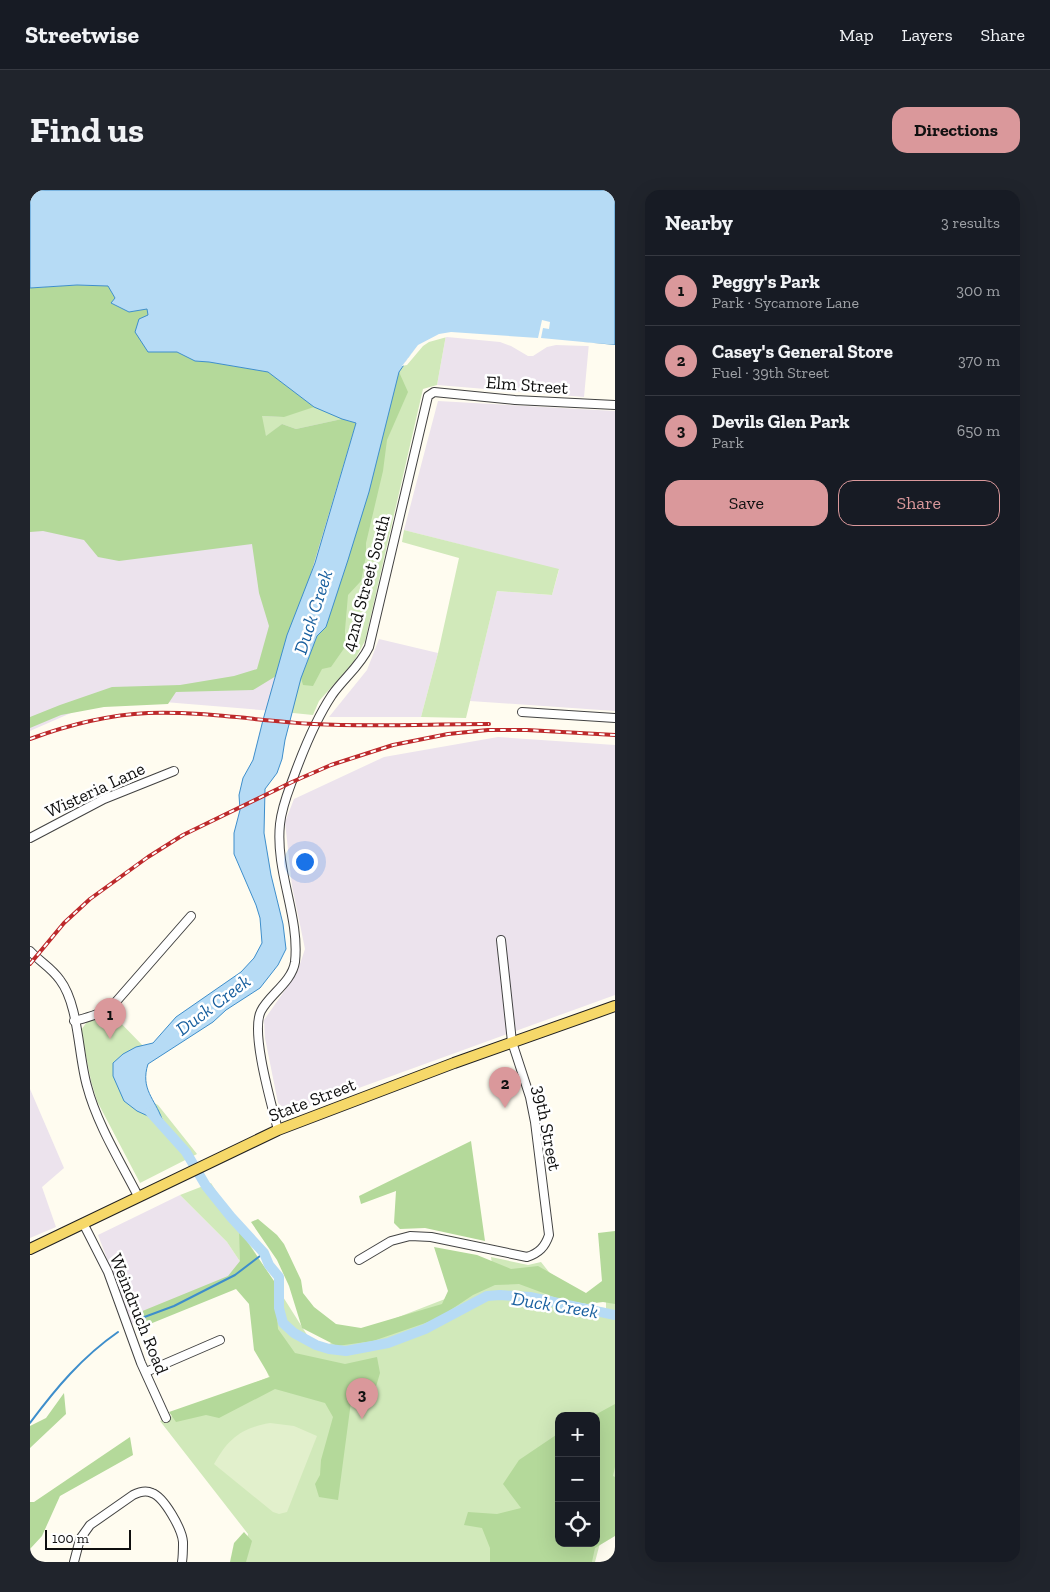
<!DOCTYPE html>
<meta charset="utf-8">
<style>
body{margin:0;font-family:"Zilla Slab",serif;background:#20242c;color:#f1f3f6}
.controls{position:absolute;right:15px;bottom:15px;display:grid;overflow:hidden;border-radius:10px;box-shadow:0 5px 20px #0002}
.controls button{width:45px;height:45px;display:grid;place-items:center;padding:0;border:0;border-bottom:1px solid #363941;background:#171b24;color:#f1f3f6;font:25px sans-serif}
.scale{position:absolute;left:15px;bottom:12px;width:86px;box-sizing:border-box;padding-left:5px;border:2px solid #0f0f0f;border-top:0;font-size:14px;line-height:18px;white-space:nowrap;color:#0f0f0f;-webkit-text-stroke:4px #fff;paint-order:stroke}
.you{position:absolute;left:274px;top:671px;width:18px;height:18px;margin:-12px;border:4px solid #fff;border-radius:50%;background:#1a73e8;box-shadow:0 0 0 8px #1a73e833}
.badge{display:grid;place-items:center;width:32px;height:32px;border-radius:50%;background:#da989b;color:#111;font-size:16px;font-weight:700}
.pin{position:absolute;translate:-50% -41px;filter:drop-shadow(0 1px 2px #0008)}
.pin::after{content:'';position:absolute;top:26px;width:18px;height:15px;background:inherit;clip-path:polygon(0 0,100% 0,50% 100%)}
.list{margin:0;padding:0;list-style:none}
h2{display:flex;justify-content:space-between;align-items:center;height:65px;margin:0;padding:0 20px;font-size:21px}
h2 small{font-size:16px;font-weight:400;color:#9ea1a6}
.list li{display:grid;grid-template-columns:32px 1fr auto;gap:15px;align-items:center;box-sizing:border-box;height:70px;padding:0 20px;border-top:1px solid #363941}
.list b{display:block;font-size:19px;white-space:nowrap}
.list p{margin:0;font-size:16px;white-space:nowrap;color:#9ea1a6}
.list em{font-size:16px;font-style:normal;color:#9ea1a6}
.actions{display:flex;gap:10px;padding:15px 20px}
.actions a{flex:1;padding:11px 0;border:1px solid #da989b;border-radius:15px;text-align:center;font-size:18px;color:#da989b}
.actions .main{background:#da989b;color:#111}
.icon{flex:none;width:28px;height:28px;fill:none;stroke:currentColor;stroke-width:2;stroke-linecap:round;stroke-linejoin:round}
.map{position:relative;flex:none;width:585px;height:1372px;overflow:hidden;border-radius:15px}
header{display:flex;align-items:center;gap:30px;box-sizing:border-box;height:70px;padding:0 25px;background:#171b24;border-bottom:1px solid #363941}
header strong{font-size:24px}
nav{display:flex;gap:28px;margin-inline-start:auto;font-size:18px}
.intro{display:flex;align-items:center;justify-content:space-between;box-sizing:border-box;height:120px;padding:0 30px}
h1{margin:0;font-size:35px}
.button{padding:12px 22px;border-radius:15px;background:#da989b;color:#111;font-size:18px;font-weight:700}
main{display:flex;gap:30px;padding:0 30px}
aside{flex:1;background:#171b24;border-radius:15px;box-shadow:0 5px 20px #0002}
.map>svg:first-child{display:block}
.industrial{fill:#ece3ed}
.green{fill:#d1e9ba;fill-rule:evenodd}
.forest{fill:#b4d99a}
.pitch{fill:#e2f0cc}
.water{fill:#b6dbf5;stroke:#3e8ecb}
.pier{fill:#fffcf0}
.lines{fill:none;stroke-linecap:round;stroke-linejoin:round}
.stream{stroke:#3e8ecb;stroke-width:2}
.river{stroke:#b6dbf5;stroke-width:10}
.minor-casing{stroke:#424242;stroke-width:10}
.major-casing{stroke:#202020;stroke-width:12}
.minor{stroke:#fff;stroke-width:8}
.major{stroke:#f6d869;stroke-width:10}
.rail-casing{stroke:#bd292b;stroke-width:4}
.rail{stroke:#fff;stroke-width:2;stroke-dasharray:5.5;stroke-linecap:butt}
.labels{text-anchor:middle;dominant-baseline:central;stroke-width:5;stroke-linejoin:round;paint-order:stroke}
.street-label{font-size:18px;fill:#0f0f0f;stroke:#fff}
.water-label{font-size:19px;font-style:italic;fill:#19609f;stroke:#fff}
</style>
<header>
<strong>Streetwise</strong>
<nav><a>Map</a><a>Layers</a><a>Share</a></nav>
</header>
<div class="intro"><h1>Find us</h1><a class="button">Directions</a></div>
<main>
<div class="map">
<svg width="585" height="1372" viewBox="0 0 585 1372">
<rect width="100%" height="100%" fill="#fffcf0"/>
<g class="industrial">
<path d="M0,98l147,64 179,71 -83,288 -121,-10 -72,8 -50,22z"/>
<path d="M416,145l100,10 43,-2 -5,54 -147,-12z"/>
<path d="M408,211l177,10v300l-145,-10 27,-110 55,4 7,-25 -155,-40z"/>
<path d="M349,449l59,14 -17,64h-92l38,-47z"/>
<path d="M468,547l117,8v250l-325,118 -12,-10 -13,-65 -1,-18 33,-47 8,-24 -13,-63 -7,-64 9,-23 90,-42z"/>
<path d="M0,899l34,79 -22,19 14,40 -26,11z"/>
<path d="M150,1005l47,47 22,33 -117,49 -34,-89z"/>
</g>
<g class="green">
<path d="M88,95l281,87c16,-23 20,-30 47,-37l-9,50 -14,4 -58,252 -12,22 -34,38 -6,14 -40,-4 83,-288 -14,-4 -46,10 -14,-5 -16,13 -5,-21 23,1 -147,-63z"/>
<path d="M374,340l155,39 -7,26 -55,-4 -31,127 -45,-1 17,-64 21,-95 -57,-16z"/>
<path d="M81,823l35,36 -13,44 25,12 39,49 -57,29 -43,-82 -6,-20 -10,-51 6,-8 12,-3z"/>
<path d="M181,993l105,166 178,-69 -3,-23 37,8 13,-3 35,44 30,2v-11l9,2v187l-20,76h-353l6,-28 -88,-113 109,-44 -12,-29 -8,-73 -22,-33 -47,-47zM529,1226h37v127h-37z"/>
</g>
<g class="forest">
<path d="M47,95l31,1 7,12 -4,5 18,9 19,-3v43h29l18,9 14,1 59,10 46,35 -30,10 -22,-1 4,20 16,-12 14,5 46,-10 14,4 -75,250 -28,17 -77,2 -8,12 -64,3 -43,8 -31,13v-11l30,-12 52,-18 68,-2 54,-9 23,-7 12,-43 -10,-33 -7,-49 -133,17 -21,-4 -14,-17 -41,-9 -13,1v-244z"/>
<path d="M369,182l9,20 -21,48 -4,31 -17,72v13l-5,25 -13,14 -3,35v17l-14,20 -9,2 -9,17 -10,-1 -2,-7 16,-42 9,-9 43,-135z"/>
<path d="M441,951l14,100 -60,-13 -25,1 -6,-6 2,-32 -35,13 -2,-8z"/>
<path d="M228,1029l19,16 7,9 17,36 2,13 11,14 22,17 25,4 81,-24 6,-13 -14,-44 43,8 34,14 27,-3 48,27 16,-12 -4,-48 17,-2v73l-12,-2 -16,2 -25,-4 -43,-16 -24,1 -22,10 -36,24 -64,22 -36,5 -35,-18 -13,-42 -12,-26 -26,-38z"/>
<path d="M209,1040l35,51 4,48 17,24 50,11 32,-7 3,16 -5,17 -23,4 -14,106 -19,-3 -4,-13 5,-9 1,-15 12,-43 -8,-14 -50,-14 -56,29 -13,-3 -30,7 -7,-10 101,-35 -16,-27 -5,-46 -13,-15 -91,37 -5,-14 88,-36 12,-15z"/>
<path d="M34,1203l2,21 -36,34v-22l16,-8z"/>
<path d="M585,1214v63l-2,9 2,1v59l-20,12 -3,14h-102v-14l-8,-20 -18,-3 4,-13 29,2 24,-6 -18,-24 16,-24 40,-27v110h37v-127h-3z"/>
<path d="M100,1247l3,18 -73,41 -18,40 -12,13v-47h4z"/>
<path d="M214,1342l8,9 -6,21h-16l4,-19z"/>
</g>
<path class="pitch" d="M240,1233l24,3 23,10 -30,76 -8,2 -6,-2 -59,-48c14,-25 27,-36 56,-41z"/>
<path class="water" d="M0,0h585v155l-169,-10c-27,7 -31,14 -47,37l-30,120 -21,68 -22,67 -9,9 -16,42 -16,62 -3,19 -5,14 -12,16 -1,44 7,42 12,49 3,25 -8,16 -18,23 -34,22 -13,12 -65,42c-8,25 7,35 14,55l-3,2 -22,-10 -13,-10 -11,-25v-13l10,-9 13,-7 17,-4 23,-26 65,-45 13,-14 8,-15 -2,-25 -4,-13 -22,-51v-21l6,-23 -1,-15 4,-17 10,-18 10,-40 24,-85 28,-72 41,-140 -14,-4 -28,-12 -46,-35 -59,-10 -14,-1 -18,-9h-29l-13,-20 4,-13 9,-4 -1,-6 -18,3 -18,-9 4,-5 -7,-12 -31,-1 -47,3z"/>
<path class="pier" d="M512,130l8,2 -1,7 -6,-1 -2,10 74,7v2l-59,-2 -9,2 -14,9h-5l-17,-10 -11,-4 -53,-5 -18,5 -6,4 -16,19 -5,1 16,-21 21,-11 12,-2 87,6z"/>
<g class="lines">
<g class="stream">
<path d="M109,1129l35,-13 61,-31 29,-22"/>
<path d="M0,1233c26,-35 52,-66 88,-91"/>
</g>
<path class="river" d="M120,922l36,40 20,34 25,31 33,36 5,12 10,12v31l4,15 11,10 22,12 13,4 17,2 42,-8 37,-14 62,-33 13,-1 30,2 85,18"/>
<defs>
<g id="minor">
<path d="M492,522l93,6"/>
<path d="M0,648l74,-39 70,-28"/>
<path d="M0,761c9,10 22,17 30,29 19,25 18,75 27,106 10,38 33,75 51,110"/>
<path d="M44,831c15,-4 28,-7 40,-17l77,-88"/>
<path d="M248,940c-6,-24 -28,-98 -17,-119 8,-16 31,-29 34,-49 5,-46 -20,-90 -15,-138 2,-19 9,-34 15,-51 10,-27 21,-54 37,-78 12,-17 28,-29 37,-48l59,-251 6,-4 81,8 100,5"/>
<path d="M53,1033l25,49 33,91 25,55"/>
<path d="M329,1070l32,-19 19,-5 21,1 96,20c12,-4 18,-10 22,-22l-14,-113 -5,-25 -18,-55 -11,-102"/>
<path d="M116,1182l74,-32"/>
<path d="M44,1372l6,-23 10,-14 43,-30c6,-3 13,-5 19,-2 12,4 30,36 31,49 0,6 0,14 -1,20"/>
</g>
<path id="major" d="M0,1059l248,-119 176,-67 161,-57"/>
</defs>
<use href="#minor" class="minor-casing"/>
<use href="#major" class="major-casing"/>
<use href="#minor" class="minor"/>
<use href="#major" class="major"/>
<defs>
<g id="rail">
<path d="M0,549c38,-14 77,-24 118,-26 55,-2 111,8 166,11 59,3 117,0 175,0"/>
<path d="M0,774l34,-41 26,-24 58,-42 35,-22 109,-53 39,-17 62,-20 55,-11 40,-4h39l88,5"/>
</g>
</defs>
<use href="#rail" class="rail-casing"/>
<use href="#rail" class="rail"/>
</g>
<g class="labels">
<g class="street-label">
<text transform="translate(497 195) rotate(4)">Elm Street</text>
<text transform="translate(336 393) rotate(-75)">42nd Street South</text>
<text transform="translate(65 600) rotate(-25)">Wisteria Lane</text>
<text transform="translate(282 910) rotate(-21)">State Street</text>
<text transform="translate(517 938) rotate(79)">39th Street</text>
<text transform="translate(109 1124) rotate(68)">Weindruch Road</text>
</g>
<g class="water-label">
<text transform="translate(283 422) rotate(-72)">Duck Creek</text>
<text transform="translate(183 815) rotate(-37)">Duck Creek</text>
<text transform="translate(525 1115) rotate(9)">Duck Creek</text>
</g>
</g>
</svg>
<div class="controls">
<button>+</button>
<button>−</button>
<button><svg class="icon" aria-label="locate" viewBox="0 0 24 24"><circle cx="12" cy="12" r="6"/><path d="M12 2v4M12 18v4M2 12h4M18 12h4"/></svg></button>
</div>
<div class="scale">100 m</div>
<div class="you"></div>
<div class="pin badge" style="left:80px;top:849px">1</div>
<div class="pin badge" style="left:475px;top:918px">2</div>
<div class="pin badge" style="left:332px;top:1229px">3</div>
</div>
<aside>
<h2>Nearby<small>3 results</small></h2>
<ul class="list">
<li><span class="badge">1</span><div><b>Peggy's Park</b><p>Park · Sycamore Lane</p></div><em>300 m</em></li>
<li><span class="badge">2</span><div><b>Casey's General Store</b><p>Fuel · 39th Street</p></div><em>370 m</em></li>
<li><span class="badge">3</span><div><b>Devils Glen Park</b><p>Park</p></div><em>650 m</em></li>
</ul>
<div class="actions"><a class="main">Save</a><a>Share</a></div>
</aside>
</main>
